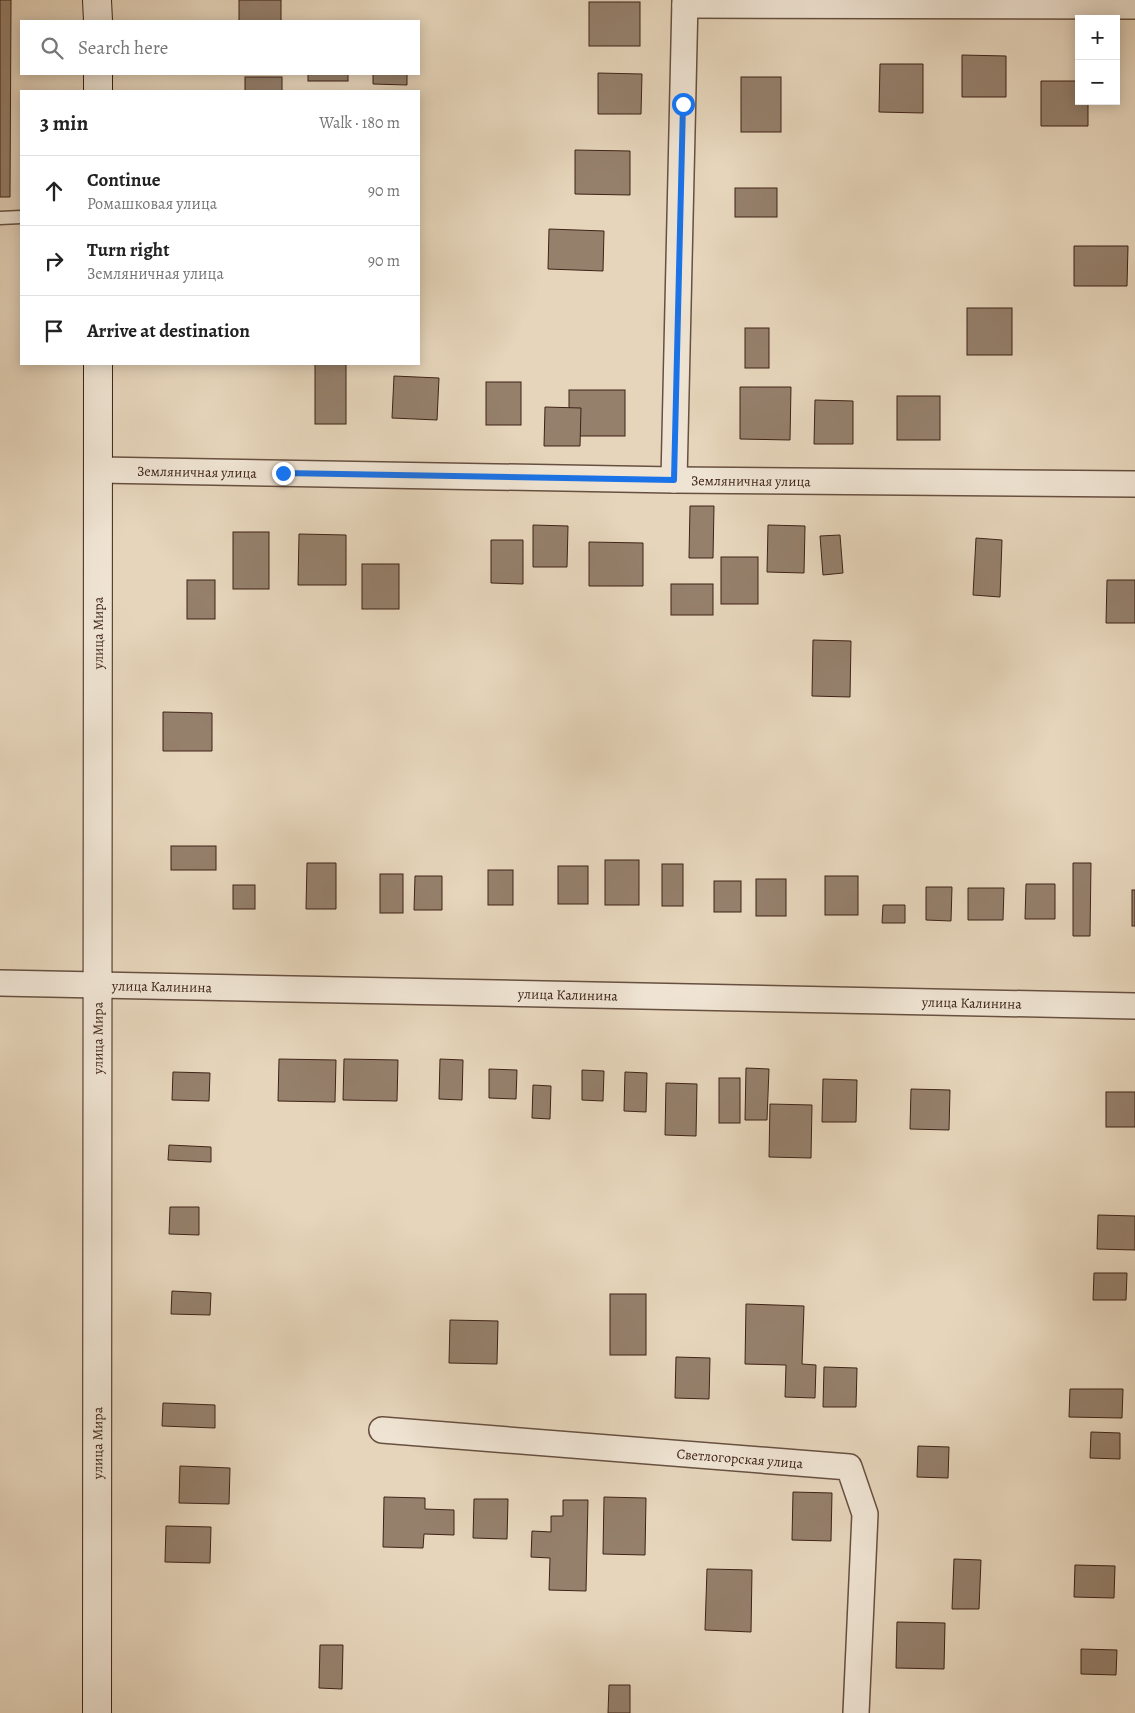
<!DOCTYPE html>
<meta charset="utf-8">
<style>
body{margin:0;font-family:Alegreya,serif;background:#f6f6f6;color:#222}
.controls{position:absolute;right:15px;top:15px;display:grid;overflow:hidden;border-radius:0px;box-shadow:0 2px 12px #0003}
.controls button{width:45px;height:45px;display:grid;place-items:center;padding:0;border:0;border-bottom:1px solid #e0e0e0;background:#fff;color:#222;font:25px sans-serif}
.stop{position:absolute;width:15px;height:15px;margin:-11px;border:4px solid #1a73e8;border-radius:50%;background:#fff}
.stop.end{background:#1a73e8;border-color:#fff;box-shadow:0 1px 5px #0008}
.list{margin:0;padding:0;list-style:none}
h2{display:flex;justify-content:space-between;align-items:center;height:65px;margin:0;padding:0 20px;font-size:21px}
h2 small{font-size:16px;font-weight:400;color:#767676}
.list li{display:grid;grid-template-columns:32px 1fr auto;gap:15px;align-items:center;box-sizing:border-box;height:70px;padding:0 20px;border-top:1px solid #e0e0e0}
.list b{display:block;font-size:19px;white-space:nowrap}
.list p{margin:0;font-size:16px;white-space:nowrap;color:#767676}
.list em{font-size:16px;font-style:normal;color:#767676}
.icon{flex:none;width:28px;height:28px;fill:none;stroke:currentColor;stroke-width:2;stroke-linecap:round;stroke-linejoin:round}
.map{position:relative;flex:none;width:1135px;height:1713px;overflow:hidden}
.search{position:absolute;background:#fff;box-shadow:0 2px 12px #0003;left:20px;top:20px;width:400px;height:55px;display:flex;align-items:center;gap:12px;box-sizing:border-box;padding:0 18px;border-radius:0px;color:#767676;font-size:19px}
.panel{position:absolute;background:#fff;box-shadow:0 2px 12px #0003;left:20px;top:90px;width:400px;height:275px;border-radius:0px}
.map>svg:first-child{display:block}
.building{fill:#95806c;stroke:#3e2317}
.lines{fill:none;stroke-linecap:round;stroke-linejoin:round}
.lane-casing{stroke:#685040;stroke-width:15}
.street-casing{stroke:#685040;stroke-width:28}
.secondary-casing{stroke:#3e2317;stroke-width:30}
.lane{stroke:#efe4d3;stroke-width:12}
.street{stroke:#efe4d3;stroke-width:25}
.secondary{stroke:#efe4d3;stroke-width:28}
.route{stroke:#1a73e8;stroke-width:6}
.labels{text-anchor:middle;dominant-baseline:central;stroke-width:5;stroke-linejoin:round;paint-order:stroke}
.street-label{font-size:14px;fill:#3e2317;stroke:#efe4d3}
</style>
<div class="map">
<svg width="1135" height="1713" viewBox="0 0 1135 1713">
<rect width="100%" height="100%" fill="#e6d5bb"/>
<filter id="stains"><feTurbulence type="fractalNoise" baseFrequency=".004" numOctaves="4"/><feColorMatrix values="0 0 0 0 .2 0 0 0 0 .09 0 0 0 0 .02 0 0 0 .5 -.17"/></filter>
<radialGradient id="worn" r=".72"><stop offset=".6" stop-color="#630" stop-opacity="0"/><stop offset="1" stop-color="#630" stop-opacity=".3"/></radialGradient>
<g class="building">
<path d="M0,0h11l-1,197h-10z"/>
<rect x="239" y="0" width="42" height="21"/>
<rect x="589" y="2" width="51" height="44"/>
<path d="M962,55l44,1v41h-44z"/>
<path d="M880,64h43v49l-44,-1z"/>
<path d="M598,73l44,1 -1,40h-43z"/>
<rect x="308" y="74" width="40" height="7"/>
<path d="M373,74h34v11l-34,-1z"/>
<rect x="245" y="77" width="37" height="14"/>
<rect x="741" y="77" width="40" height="55"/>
<path d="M1041,81h38v20h9v25h-47z"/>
<path d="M575,150l55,1v44l-55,-1z"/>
<rect x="735" y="188" width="42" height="29"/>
<path d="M549,229l55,2 -1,40 -55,-2z"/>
<path d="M1074,246h54l-1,40h-53z"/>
<rect x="967" y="308" width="45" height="47"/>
<rect x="745" y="328" width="24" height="40"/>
<rect x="315" y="364" width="31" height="60"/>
<path d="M394,376l45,2 -2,42 -45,-2z"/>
<rect x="486" y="382" width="35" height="43"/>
<path d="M740,387h51l-1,53 -50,-1z"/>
<rect x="569" y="390" width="56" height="46"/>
<rect x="897" y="396" width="43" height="44"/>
<path d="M815,400l38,1v43h-39z"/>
<path d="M545,407l36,1 -1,38h-36z"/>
<path d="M690,506h24l-1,52h-24z"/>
<path d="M533,525l35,1 -1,41h-34z"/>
<path d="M768,525l37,1 -1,47 -37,-1z"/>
<rect x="233" y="532" width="36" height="57"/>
<path d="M299,534l47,1v50h-48z"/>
<path d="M840,535l3,38 -20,2 -3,-39z"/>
<path d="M976,538l26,2 -2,57 -27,-2z"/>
<path d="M491,540h32v44l-32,-1z"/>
<path d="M589,542l54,1v43h-54z"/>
<rect x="721" y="557" width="37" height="47"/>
<rect x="362" y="564" width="37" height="45"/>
<rect x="187" y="580" width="28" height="39"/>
<path d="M1107,580h28v43h-29z"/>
<rect x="671" y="584" width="42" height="31"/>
<path d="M813,640l38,1 -1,56 -38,-1z"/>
<path d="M163,712l49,1v38h-49z"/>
<rect x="171" y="846" width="45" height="24"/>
<rect x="605" y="860" width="34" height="45"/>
<path d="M307,863h29v46h-30z"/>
<path d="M1073,863h18l-1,73h-17z"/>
<rect x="662" y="864" width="21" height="42"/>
<rect x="558" y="866" width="30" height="38"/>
<rect x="488" y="870" width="25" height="35"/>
<rect x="380" y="874" width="23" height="39"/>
<path d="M415,876h27v34h-28z"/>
<rect x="825" y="876" width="33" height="39"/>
<rect x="756" y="879" width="30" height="37"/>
<rect x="714" y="881" width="27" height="31"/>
<path d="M1026,884h29v35h-30z"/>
<rect x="233" y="885" width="22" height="24"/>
<path d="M926,887h26l-1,34 -25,-1z"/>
<path d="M968,888h36l-1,32h-35z"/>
<rect x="1132" y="890" width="3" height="36"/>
<path d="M883,905h22v18h-23z"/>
<path d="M279,1059l57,1 -1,42 -57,-1z"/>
<path d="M344,1059l54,1 -1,41 -54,-1z"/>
<path d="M440,1059l23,1 -1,40 -23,-1z"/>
<path d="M746,1068l23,1 -2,51h-22z"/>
<path d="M489,1069l28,1 -1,29 -27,-1z"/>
<path d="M582,1070l22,1 -1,30 -21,-1z"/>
<path d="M173,1072l37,1 -1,28 -37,-1z"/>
<path d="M625,1072l22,1 -1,39 -22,-1z"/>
<rect x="719" y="1078" width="21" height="45"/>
<path d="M823,1079l34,1 -1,42h-34z"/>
<path d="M666,1083l31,1 -1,52 -31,-1z"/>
<path d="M533,1085l18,1 -1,33 -18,-1z"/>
<path d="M911,1089l39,1 -1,40 -39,-1z"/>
<rect x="1106" y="1092" width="29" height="35"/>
<path d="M770,1104l42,1 -1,53 -42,-1z"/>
<path d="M169,1145l42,2v15l-43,-2z"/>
<path d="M170,1207h29v28l-30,-1z"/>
<path d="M1098,1215l37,1v34l-38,-1z"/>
<path d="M1094,1273h33l-1,27h-33z"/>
<path d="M172,1291l39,2 -1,22 -39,-1z"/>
<rect x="610" y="1294" width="36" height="61"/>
<path d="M746,1304l58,2 -2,58 14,1 -1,33 -30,-1 1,-32 -41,-1z"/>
<path d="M450,1320l48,1 -1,43 -48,-1z"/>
<path d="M676,1357l34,1 -1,41 -34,-1z"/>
<path d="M824,1367l33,1 -1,39h-33z"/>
<path d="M1070,1389h53l-1,29 -53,-1z"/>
<path d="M163,1403l52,2v23l-53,-2z"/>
<path d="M1091,1432l29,1v26l-30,-1z"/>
<path d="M918,1446l31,1 -1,31 -31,-1z"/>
<path d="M180,1466l50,2 -1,36 -50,-1z"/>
<path d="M793,1492l39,1 -1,48 -39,-1z"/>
<path d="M384,1497l41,1v11l29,1v25l-30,-1 -1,14 -40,-1z"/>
<path d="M604,1497l42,1 -1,57 -42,-1z"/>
<path d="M474,1499h34l-1,40 -34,-1z"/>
<path d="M563,1500h25l-2,91 -37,-1 1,-32 -19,-1 1,-26 19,1v-16h12z"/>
<path d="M166,1526l45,1 -1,36 -45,-1z"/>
<path d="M954,1559l27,1 -2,49h-27z"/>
<path d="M1075,1565l40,1 -1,32 -40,-1z"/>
<path d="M707,1569l45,1 -1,62 -46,-2z"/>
<path d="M897,1622l48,1 -1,46 -48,-1z"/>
<path d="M320,1645h23l-1,44 -23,-1z"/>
<path d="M1081,1649l36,1 -1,25 -35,-1z"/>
<path d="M609,1685h21v28h-22z"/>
</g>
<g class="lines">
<defs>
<path id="lane" d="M0,218l21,-1"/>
<g id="street">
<path d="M685,5l450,1"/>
<path id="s1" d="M99,470l575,10 461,4"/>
<path d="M674,480l11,-480"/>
<path id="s2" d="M0,983l1135,23"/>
<path id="s3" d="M382,1430l467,37 16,47 -9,199"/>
</g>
<g id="secondary">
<path d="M97,0l1,21"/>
<path d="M98,74v17"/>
<path id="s4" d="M97,1713l1,-1349"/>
</g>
</defs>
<use href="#lane" class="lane-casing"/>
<use href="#street" class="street-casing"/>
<use href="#secondary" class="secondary-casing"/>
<use href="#lane" class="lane"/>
<use href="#street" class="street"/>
<use href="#secondary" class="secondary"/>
</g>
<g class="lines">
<path class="route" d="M283,473l391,7 9,-376"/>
</g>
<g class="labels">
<g class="street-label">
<text stroke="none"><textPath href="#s1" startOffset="98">Земляничная улица</textPath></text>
<text stroke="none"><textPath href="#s1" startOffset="652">Земляничная улица</textPath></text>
<text stroke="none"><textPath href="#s4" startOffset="1080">улица Мира</textPath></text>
<text stroke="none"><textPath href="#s2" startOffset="162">улица Калинина</textPath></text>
<text stroke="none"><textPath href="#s2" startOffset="568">улица Калинина</textPath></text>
<text stroke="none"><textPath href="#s2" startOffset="972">улица Калинина</textPath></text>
<text stroke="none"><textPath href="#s4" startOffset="675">улица Мира</textPath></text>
<text stroke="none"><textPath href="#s4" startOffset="270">улица Мира</textPath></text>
<text stroke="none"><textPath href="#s3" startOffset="359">Светлогорская улица</textPath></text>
</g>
</g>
<rect width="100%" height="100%" filter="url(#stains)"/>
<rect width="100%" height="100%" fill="url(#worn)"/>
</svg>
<div class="controls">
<button>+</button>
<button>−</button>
</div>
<div class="stop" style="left:683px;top:104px"></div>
<div class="stop end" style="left:283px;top:473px"></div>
<div class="search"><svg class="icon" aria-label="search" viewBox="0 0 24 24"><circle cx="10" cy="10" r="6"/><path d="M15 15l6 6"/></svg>Search here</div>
<section class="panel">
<h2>3 min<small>Walk · 180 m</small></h2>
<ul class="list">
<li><svg class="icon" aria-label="ahead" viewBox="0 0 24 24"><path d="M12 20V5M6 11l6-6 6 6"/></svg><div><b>Continue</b><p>Ромашковая улица</p></div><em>90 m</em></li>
<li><svg class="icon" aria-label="right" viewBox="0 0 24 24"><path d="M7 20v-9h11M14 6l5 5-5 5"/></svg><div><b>Turn right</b><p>Земляничная улица</p></div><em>90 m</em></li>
<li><svg class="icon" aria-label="arrive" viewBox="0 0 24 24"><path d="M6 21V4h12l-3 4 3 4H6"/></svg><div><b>Arrive at destination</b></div></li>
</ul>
</section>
</div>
